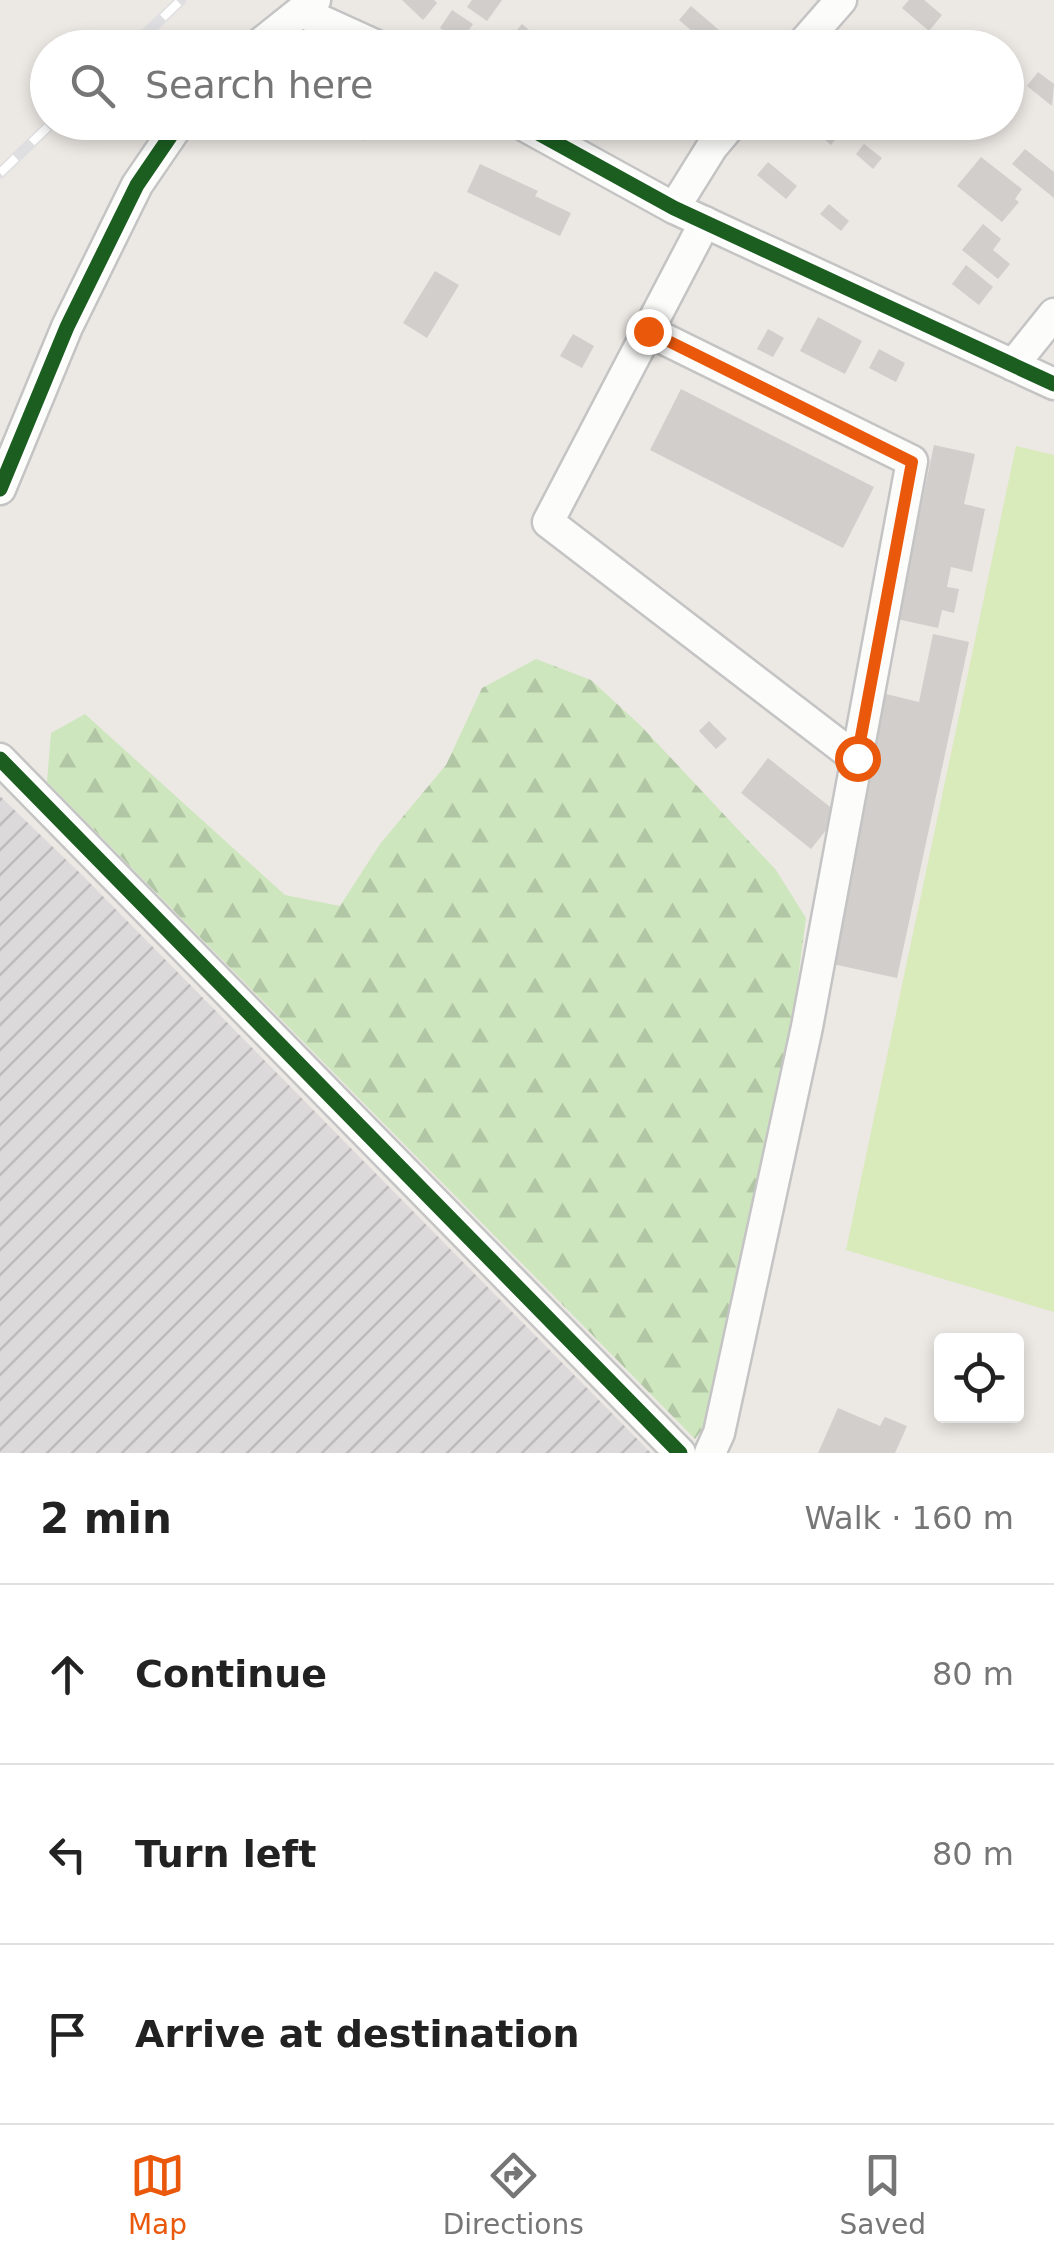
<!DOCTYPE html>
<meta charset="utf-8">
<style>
body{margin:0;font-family:"DejaVu Sans",sans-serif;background:#f2f2f2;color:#222}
.controls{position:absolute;right:30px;bottom:30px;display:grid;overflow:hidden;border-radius:10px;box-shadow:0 5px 15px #0003}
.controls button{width:90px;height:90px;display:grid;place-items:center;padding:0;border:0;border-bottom:2px solid #e0e0e0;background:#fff;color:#222;font:50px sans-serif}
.stop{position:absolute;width:30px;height:30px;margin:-22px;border:8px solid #ea580c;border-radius:50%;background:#fff}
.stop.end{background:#ea580c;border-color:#fff;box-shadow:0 2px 10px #0008}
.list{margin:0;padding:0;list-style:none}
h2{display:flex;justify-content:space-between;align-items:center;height:130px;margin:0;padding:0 40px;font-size:42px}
h2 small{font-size:32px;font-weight:400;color:#767676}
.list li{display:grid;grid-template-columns:65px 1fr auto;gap:30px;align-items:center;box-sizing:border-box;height:180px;padding:0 40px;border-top:2px solid #e0e0e0}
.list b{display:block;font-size:38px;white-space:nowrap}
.list em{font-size:32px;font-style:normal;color:#767676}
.icon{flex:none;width:55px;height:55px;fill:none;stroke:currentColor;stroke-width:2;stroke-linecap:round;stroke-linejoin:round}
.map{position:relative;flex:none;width:1054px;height:1453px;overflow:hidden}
.search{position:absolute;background:#fff;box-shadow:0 5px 15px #0003;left:30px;right:30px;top:30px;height:110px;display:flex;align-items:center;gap:25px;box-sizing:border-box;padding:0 35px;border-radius:55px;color:#767676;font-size:38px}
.sheet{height:670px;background:#fff}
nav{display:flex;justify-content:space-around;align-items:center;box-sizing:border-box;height:140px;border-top:2px solid #e0e0e0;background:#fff;font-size:28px;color:#767676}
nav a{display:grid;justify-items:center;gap:5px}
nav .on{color:#ea580c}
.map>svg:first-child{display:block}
.industrial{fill:url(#industrial-furrows)}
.forest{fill:url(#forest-firs)}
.pitch{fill:#d9eabb}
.building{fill:#d1cecb}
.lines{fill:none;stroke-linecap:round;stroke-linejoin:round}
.minor-casing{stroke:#c5c4c5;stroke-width:35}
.minor{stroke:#fcfcfb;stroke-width:30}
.rail-casing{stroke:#dfdfe1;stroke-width:11}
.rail{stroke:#fff;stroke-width:8;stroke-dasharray:22;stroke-linecap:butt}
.cycleway-casing{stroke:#fff;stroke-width:21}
.cycleway{stroke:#1b5e20;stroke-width:15}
.route{stroke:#ea580c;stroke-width:12}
</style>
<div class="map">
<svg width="1054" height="1453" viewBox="0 0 1054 1453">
<defs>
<pattern id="industrial-furrows" width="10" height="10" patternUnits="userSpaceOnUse" patternTransform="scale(2.5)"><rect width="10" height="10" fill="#dcd9db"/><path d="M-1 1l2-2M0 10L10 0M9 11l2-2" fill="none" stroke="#bdbbbc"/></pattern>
<pattern id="forest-firs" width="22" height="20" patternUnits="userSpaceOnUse" patternTransform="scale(2.5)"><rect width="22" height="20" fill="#cee6be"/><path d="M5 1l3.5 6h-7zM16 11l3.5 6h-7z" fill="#b1c6a4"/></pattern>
</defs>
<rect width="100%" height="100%" fill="#ece8e4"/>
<path class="industrial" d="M0,796l82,79 569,578h-651z"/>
<path class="forest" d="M536,659l55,21 49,45 136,145 30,48 -22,165 -69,329 -20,27 -648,-657 4,-49 34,-19 200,181 55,11 40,-62 66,-79 36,-77z"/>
<path class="pitch" d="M1016,446l38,9v857l-208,-62z"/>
<g class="building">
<path d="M402,0h32l3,3 -14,17z"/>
<path d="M472,0h30l-15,21 -20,-14z"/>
<path d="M909,0h15l18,15 -13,16 -27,-23z"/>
<path d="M691,6l28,24 -12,14 -28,-24z"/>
<path d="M452,10l21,14 -12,18 -21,-14z"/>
<path d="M522,24l22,19 -4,5h-38z"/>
<path d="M480,31l14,8 -6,9h-18z"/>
<path d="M649,34l15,14h-26z"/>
<path d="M1038,72l16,12 -2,22 -25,-20z"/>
<path d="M326,122h48l-9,19z"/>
<path d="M804,122h31l8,7 -12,16z"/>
<path d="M864,144l18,14 -9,11 -17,-15z"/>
<path d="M1025,149l29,23v26l-42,-34z"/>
<path d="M981,157l41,32 -7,10 4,3 -17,20 -45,-36z"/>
<path d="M768,162l29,24 -11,13 -29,-24z"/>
<path d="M480,164l58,27 -3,5 36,17 -11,23 -93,-44z"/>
<path d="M829,204l20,17 -8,10 -21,-17z"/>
<path d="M983,224l18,15 -8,11 17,14 -12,15 -36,-29z"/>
<path d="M966,265l27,22 -14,18 -27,-21z"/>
<path d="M435,271l24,14 -32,53 -24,-15z"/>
<path d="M818,317l44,24 -17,33 -45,-23z"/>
<path d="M768,329l16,9 -11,19 -16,-8z"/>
<path d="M573,334l21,12 -12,22 -22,-12z"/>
<path d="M879,349l26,14 -9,19 -27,-14z"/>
<path d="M681,389l193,98 -31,61 -193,-98z"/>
<path d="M934,445l41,9 -11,50 21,5 -13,63 -21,-5 -4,20 12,2 -5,24 -12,-3 -4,18 -41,-9z"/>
<path d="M933,634l36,8 -72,336 -69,-15 58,-269 33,8z"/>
<path d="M709,721l18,18 -11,10 -17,-18z"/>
<path d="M768,758l71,56 -28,35 -70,-56z"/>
<path d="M838,1408l42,18 5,-9 22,9 -12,27h-77z"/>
</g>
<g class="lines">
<defs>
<g id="minor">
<path d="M302,12l79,36"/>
<path d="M255,48l60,-48"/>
<path d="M799,48l42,-48"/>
<path d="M518,122l156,86 380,176"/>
<path d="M674,208l38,-61 21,-25"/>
<path d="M705,222l-157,300 309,237"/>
<path d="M648,331l264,130 -105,566 -88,406 -9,20"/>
<path d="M1013,365l41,-51"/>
<path d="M0,489l67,-162 70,-142 43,-63"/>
<path d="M0,759l680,694"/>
</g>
</defs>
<use href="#minor" class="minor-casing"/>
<use href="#minor" class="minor"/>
<defs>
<g id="rail">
<path d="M131,48l50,-48"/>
<path d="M0,173l53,-51"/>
</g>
</defs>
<use href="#rail" class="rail-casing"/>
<use href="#rail" class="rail"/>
<defs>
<g id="cycleway">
<path d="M518,122l156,86 380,176"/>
<path d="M0,489l67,-162 70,-142 43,-63"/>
<path d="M0,759l680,694"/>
</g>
</defs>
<use href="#cycleway" class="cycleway-casing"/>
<use href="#cycleway" class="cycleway"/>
</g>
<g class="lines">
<path class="route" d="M648,331l264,131 -55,296"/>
</g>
</svg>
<div class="controls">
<button><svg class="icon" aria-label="locate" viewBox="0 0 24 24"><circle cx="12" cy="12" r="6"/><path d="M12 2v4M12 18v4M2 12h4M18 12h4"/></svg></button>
</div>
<div class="stop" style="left:857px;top:758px"></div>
<div class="stop end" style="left:648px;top:331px"></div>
<div class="search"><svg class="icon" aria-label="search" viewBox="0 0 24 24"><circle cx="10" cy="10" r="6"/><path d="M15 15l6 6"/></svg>Search here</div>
</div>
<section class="sheet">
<h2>2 min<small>Walk · 160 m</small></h2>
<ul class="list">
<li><svg class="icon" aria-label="ahead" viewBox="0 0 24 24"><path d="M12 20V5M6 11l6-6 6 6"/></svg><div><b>Continue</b></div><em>80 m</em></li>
<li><svg class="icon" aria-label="left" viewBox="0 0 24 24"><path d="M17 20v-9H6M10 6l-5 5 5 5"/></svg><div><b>Turn left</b></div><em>80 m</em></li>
<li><svg class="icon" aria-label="arrive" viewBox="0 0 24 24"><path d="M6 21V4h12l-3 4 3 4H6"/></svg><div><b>Arrive at destination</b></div></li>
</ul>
</section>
<nav>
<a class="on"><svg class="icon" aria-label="map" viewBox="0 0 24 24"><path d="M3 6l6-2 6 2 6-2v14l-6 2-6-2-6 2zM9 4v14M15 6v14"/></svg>Map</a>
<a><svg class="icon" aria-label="directions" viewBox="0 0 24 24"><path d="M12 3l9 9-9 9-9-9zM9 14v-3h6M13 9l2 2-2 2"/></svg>Directions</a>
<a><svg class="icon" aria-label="saved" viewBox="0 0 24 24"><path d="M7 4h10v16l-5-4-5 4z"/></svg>Saved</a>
</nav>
